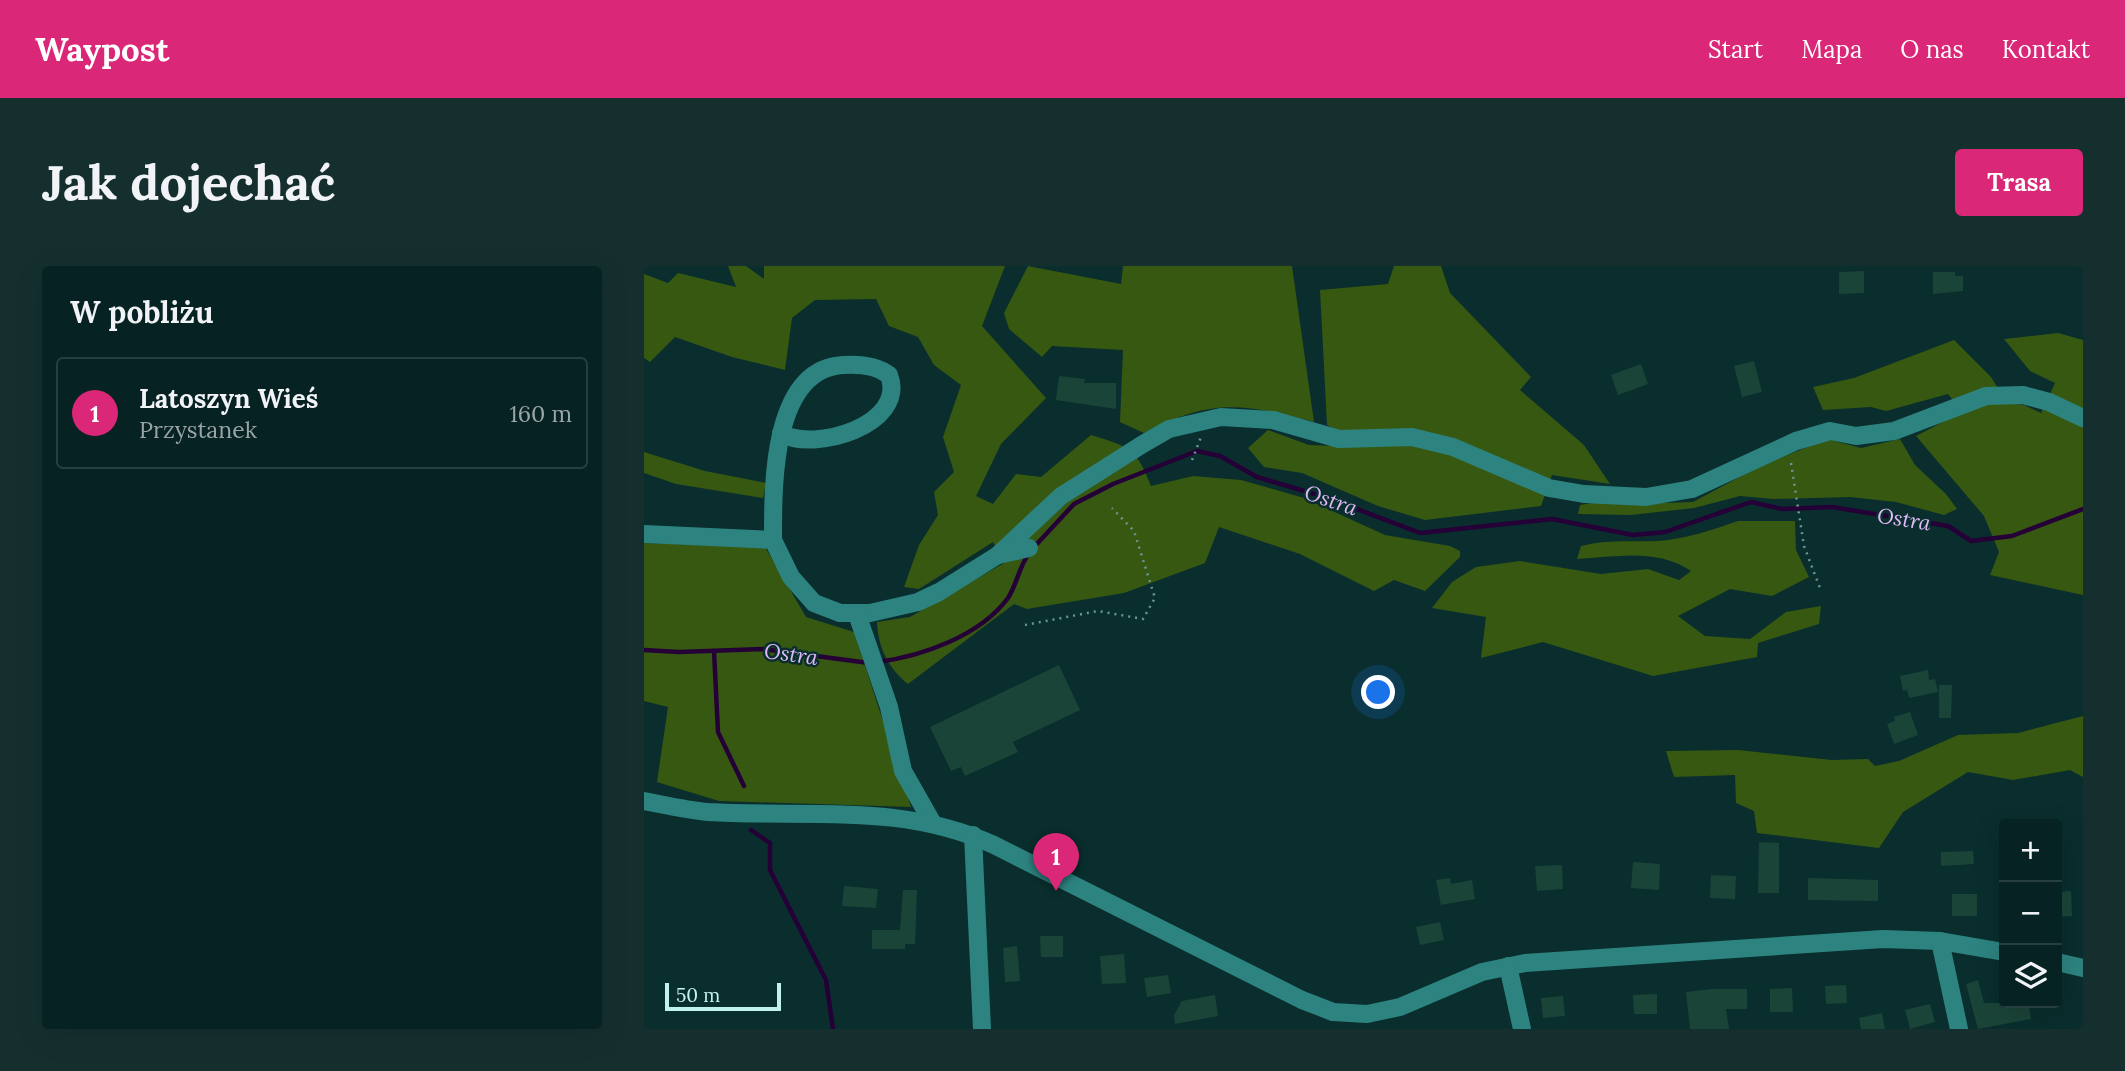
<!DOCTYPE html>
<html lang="pl">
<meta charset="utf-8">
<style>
body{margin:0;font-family:Lora,serif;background:#152f2f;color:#f1f3f6}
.controls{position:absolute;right:21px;bottom:21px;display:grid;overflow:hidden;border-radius:7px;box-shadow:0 7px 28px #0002}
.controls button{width:63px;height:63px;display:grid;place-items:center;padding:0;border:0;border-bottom:2px solid #283f40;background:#072222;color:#f1f3f6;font:35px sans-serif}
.scale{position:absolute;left:21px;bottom:18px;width:116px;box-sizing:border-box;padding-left:7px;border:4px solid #c0f2ef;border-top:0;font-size:19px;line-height:24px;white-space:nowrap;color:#c0f2ef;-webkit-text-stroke:5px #092e2d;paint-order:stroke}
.you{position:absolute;left:735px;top:427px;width:24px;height:24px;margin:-18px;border:5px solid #fff;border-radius:50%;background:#1a73e8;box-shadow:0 0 0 10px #1a73e833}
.badge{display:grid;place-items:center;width:46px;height:46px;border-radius:50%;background:#db2777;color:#fff;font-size:23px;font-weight:700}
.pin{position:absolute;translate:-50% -58px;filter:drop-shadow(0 2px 4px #0008)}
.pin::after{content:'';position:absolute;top:37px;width:24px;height:21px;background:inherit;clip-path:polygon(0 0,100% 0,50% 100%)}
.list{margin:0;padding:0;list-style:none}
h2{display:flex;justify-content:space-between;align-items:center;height:91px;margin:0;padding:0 28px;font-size:30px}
h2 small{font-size:23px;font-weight:400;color:#98a4a5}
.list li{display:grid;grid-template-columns:46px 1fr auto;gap:21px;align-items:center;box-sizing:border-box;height:112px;margin:0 14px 14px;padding:0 14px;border:2px solid #283f40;border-radius:7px}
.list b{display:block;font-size:26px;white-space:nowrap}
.list p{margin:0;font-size:23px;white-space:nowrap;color:#98a4a5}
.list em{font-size:23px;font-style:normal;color:#98a4a5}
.icon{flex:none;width:38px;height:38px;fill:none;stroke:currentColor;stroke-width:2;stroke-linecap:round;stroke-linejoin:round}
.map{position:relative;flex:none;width:1439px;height:763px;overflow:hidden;border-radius:7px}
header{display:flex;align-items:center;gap:42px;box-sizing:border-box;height:98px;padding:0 35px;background:#db2777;color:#fff}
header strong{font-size:33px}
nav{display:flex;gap:38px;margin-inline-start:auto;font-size:24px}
.intro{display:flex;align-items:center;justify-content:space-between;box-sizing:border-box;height:168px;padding:0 42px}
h1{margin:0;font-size:49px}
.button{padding:18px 32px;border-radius:7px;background:#db2777;color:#fff;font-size:24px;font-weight:700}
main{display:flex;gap:42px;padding:0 42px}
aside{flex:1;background:#072222;border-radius:7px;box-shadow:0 7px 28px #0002}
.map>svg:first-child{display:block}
.forest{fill:#375811}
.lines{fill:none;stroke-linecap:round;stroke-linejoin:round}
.stream{stroke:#250037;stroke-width:4.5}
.building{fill:#1b4438}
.path{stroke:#6a9694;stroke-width:2.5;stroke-dasharray:2 5;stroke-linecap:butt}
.minor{stroke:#2d8380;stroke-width:18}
.labels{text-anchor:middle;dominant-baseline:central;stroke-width:5;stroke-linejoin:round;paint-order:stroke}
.water-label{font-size:21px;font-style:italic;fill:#dfb9f9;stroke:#092e2d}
</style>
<header>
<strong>Waypost</strong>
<nav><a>Start</a><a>Mapa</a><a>O nas</a><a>Kontakt</a></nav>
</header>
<div class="intro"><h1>Jak dojechać</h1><a class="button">Trasa</a></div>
<main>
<aside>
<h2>W pobliżu<small></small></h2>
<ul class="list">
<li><span class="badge">1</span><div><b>Latoszyn Wieś</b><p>Przystanek</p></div><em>160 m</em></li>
</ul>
</aside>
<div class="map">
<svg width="1439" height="763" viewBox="0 0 1439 763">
<rect width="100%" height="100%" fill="#092e2d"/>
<g class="forest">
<path d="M84,0h18l18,13v-13h241l-23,60 64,72 -45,46 -25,52 17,8 23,-30 25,3 50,-42c38,12 45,12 60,51l42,-10 48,4 63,18 81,37 65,11 10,5v6l-35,34 -31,-11 -20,11 -74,-37 -81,-27 -14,36 -81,30 -97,16 -13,-5 -106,80c-20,-16 -30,-37 -31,-62l33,-5 94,-54 -11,-21 -74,47 -15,-2 15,-42 19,-30 -4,-23 20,-20 -11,-35 18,-52 -27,-20 -16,-28 -29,-11 -13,-27 -61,1 -23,18 -7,52 -53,-13 -57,-20 -25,25 -6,-4v-84l24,9 10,-10 58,14z"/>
<path d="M384,0l93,18 2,-18h169l22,156c-71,-19 -103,-24 -170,11l-24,-11 3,-72 -71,-4 -10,11 -33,-28 -5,-16z"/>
<path d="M750,0h47l9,27 81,84 -11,13 64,55 26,39 -58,-9 -11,31 -116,14 -47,-14 -76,-33 -38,-6 -16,-19 20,-18 41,15 52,2 -4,-16 -21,-1 -9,-5 -7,-135 68,-6z"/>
<path d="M1414,67l25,7v255l-93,-20 9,-23 -15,-36 -68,-80 46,-24 -14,-18 -62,17 -15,-4 -48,3 -10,-23 41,-9 100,-38 37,37 16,26 17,2 17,8 14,-30 -25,-12 -26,-32z"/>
<path d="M1183,173l34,9 39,-9 15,26 31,29 11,15 -13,6 -48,-13 -46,-5 -76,2 -34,-3 -46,12 -63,7 -53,-1 2,-9 26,-4 27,3 60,-2 65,-35z"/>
<path d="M0,186l61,19 61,12 -3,15 -87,-14 -32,-11z"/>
<path d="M1094,255h57l1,29 13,27 -37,19 -42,-7 -52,27 27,20 45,3 36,-27 35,-6 -2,18 -61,19 -1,14 -104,19 -110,-34 -62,16 5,-41 -54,-9 20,-26 24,-15 44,-6 81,13 47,-5 31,11 12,-9c-35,-23 -74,-14 -114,-12l4,-13c26,-7 50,-4 77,-5 27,-2 54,-11 80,-20z"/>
<path d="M0,277l121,4 41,70 48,15 57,175 -192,-6 -62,-19 11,-75 -24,-6z"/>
<path d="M1439,450v61l-13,-7 -57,10 -45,-8 -65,40 -24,36 -122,-15 -3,-22 -18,-8 -1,-28 -61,2 -8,-26 72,-1 94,10 36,-1 7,7 24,-5 59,-26 60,-2z"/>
</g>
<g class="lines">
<g class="stream">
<path d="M391,280l39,-42 39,-20 84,-33 23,5 37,21 71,21 92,35 132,-14 81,16 32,-3 86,-30 31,7 50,-2 116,19 23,15 41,-5 71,-27"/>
<path d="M0,384l35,2 84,-3 106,14"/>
<path d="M70,385l4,81 26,54"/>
<path d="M234,396c44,-6 102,-26 130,-64 9,-14 11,-31 21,-45"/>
<path d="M107,564l19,13v27l56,110 7,49"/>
</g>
</g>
<g class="building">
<path d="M1220,5v22l-25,1v-22z"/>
<path d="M1289,6h22v4h8v15l-30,3z"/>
<path d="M1110,95l8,31 -20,5 -8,-31z"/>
<path d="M997,98l7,20 -30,11 -7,-20z"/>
<path d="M415,110l26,3 -1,4h32v26l-60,-9z"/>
<path d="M415,399l21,45 -67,32 5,10 -53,24 -4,-9 -10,4 -21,-44z"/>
<path d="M1284,404l1,10 6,-1 3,13 -29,6 -2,-8 -4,1 -3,-15z"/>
<path d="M1295,419h13l-1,33h-12z"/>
<path d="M1266,446l8,23 -24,9 -7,-20 8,-3 -1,-4z"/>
<path d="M1115,576l20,1v50h-21z"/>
<path d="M1329,585l1,13 -33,2v-14z"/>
<path d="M989,596l27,2 -1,26 -28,-2z"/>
<path d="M918,599l1,24 -26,2 -2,-25z"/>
<path d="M1067,609l25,1 -1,23 -25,-1z"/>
<path d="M806,612l1,6 21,-4 3,19 -34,6 -5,-25z"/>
<path d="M1164,612l70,2v21l-70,-1z"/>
<path d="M200,620l34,3 -2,19 -34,-2z"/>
<path d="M259,624h14l-2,54h-10v5h-33v-19h28z"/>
<path d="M1427,625l1,25 -15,1v-25z"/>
<rect x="1308" y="628" width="25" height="22"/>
<path d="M796,656l4,18 -24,5 -4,-18z"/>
<path d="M396,670h23v21h-22z"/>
<path d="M373,680l3,35 -15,1 -2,-34z"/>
<path d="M480,688l2,29 -24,1 -2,-28z"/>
<path d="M524,709l3,18 -24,4 -3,-19z"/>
<path d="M1334,714l6,23h44l3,16 -53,10 -12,-45z"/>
<path d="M1202,719l1,18 -21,1 -1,-18z"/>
<path d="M1148,722l1,24h-23v-23z"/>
<path d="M1068,723h35v20h-21l3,20h-39l-4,-37z"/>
<path d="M1013,728v20h-23l-1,-19z"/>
<path d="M571,729l3,21 -43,8 -1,-9 8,-14z"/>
<path d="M919,730l2,20 -22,2 -2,-20z"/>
<path d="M1286,738l5,18 -25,7 -5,-19z"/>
<path d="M1238,747l3,16h-24l-2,-11z"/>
</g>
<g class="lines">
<g class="path">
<path d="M548,194l9,-23"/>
<path d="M1147,197l13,83 16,42"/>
<path d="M381,359l73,-14 45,8 12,-21 -21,-67 -22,-23"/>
</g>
<g class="minor">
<path d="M0,268l129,6 18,37 23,26 26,10h30l48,-11 21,-10 59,-37 63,-59 82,-52 26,-15 52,-12 52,3 66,19 73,-2 41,10 96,41 35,6 62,3 46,-8 104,-48 34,-10 26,5 38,-5 92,-35 37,-1 26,7 34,16"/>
<path d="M129,274c0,-52 -2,-171 70,-175 16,-1 33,0 46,10 19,50 -76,78 -108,58"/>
<path d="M354,289l31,-7"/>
<path d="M213,348l32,93 14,64 29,51"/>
<path d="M0,535c21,4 42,9 64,11 98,6 193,-10 286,33l308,155 31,12 34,2 33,-7 82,-35 43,-9 358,-24 57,2 64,11"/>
<path d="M329,569l9,194"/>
<path d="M1296,675l19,88"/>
<path d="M1413,696l26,6"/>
<path d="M864,700l14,63"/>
</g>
</g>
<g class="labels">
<g class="water-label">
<text transform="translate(687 234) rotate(19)">Ostra</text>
<text transform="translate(1260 253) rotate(9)">Ostra</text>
<text transform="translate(147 388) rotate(8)">Ostra</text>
</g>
</g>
</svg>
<div class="controls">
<button>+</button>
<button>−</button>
<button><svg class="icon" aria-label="layers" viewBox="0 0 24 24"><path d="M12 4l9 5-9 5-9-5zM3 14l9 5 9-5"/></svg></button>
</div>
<div class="scale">50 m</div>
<div class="you"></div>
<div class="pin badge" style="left:412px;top:625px">1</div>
</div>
</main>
